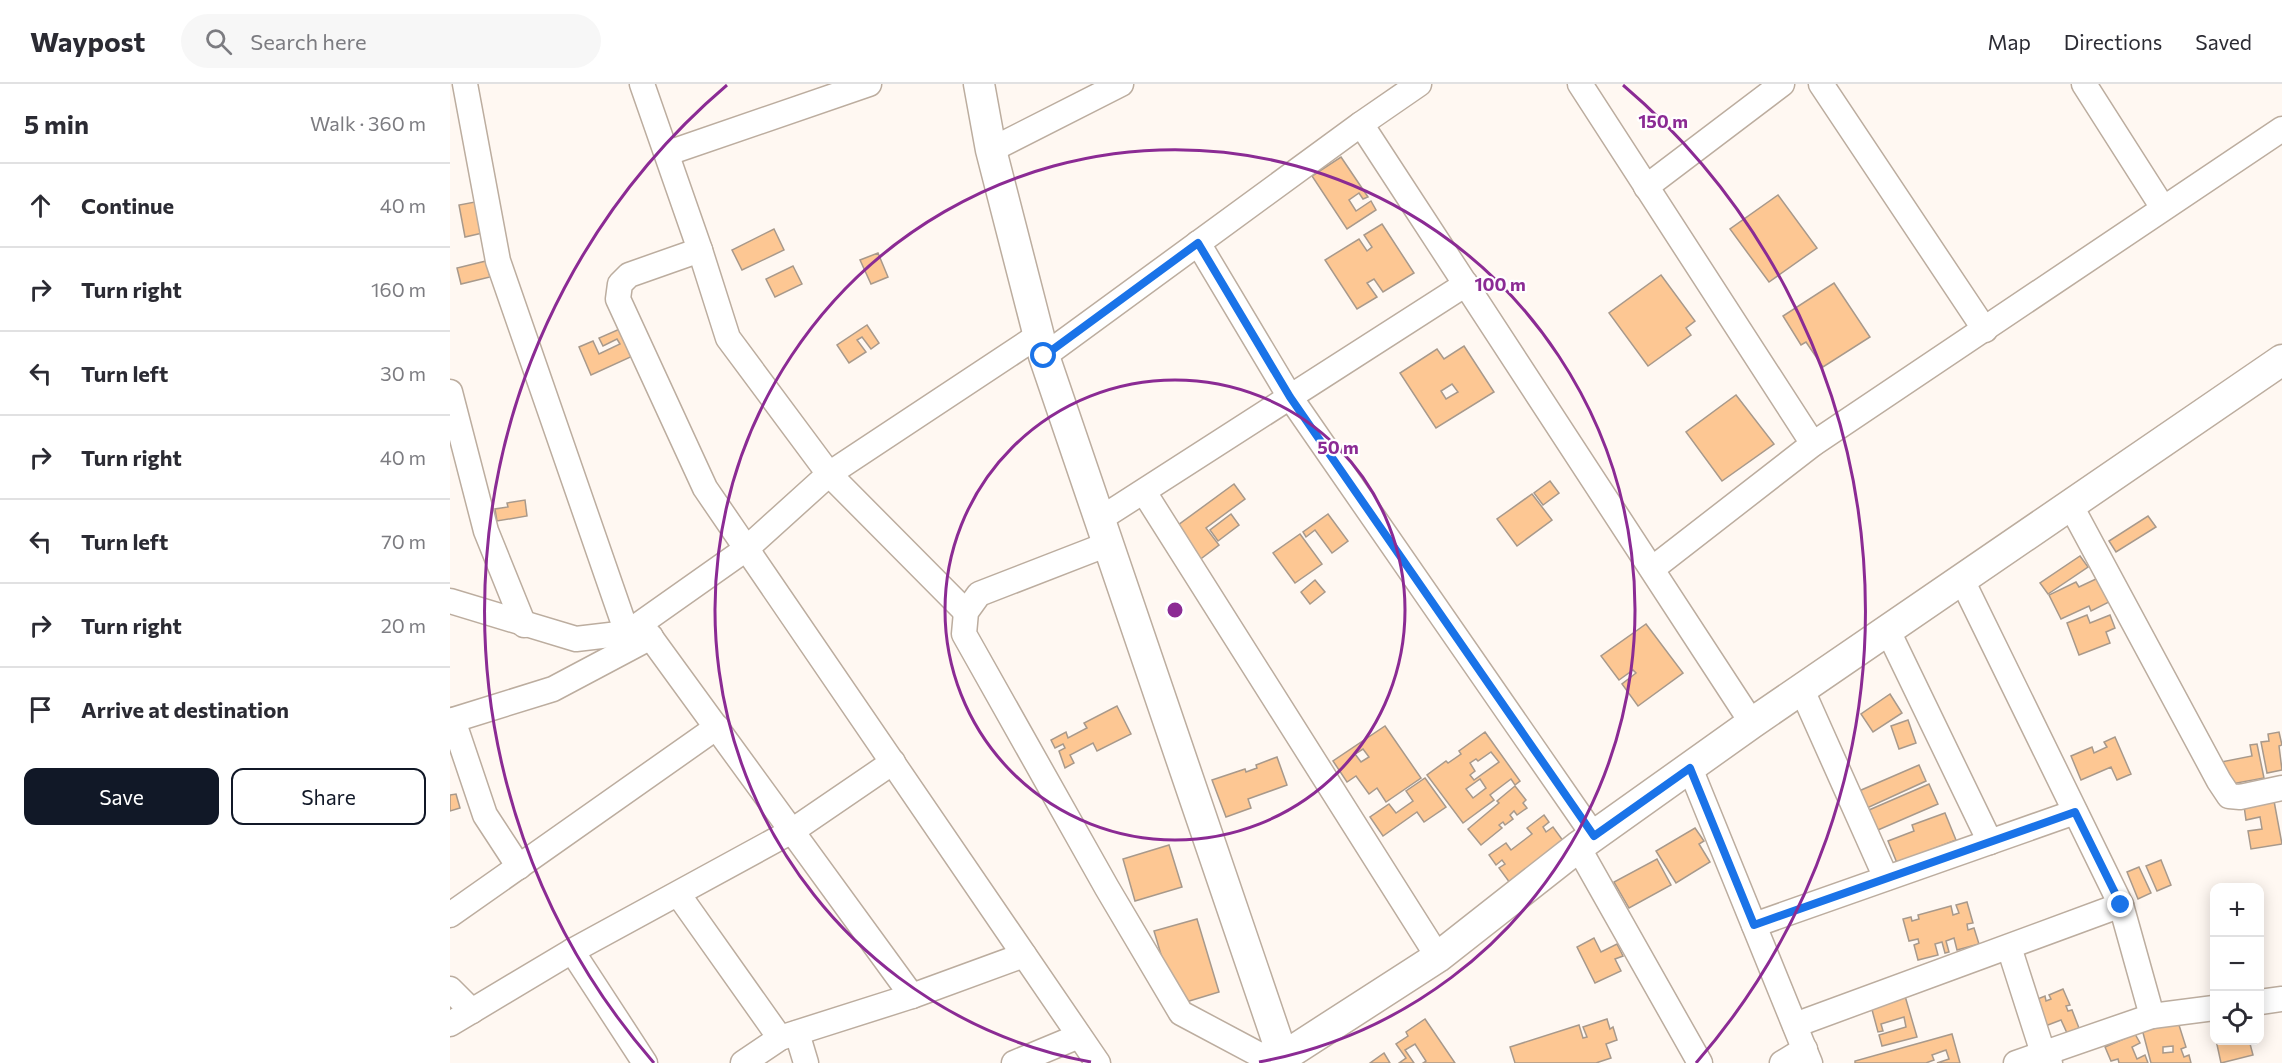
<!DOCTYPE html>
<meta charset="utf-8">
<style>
body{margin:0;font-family:Commissioner,sans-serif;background:#f7f7f7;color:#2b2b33}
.controls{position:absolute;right:18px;bottom:18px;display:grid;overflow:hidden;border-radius:12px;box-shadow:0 3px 15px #0003}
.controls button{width:54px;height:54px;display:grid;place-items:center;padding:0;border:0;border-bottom:2px solid #e1e1e2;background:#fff;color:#2b2b33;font:30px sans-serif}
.stop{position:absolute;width:18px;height:18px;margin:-14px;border:4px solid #1a73e8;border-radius:50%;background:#fff}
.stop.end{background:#1a73e8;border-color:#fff;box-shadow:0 2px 6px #0008}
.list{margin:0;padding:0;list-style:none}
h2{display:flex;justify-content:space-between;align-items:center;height:78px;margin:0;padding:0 24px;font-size:26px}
h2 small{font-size:20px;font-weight:400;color:#7c7c81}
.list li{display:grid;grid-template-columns:39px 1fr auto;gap:18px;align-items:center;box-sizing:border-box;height:84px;padding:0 24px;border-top:2px solid #e1e1e2}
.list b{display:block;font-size:22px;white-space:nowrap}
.list em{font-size:20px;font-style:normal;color:#7c7c81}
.actions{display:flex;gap:12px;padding:18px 24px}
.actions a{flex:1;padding:14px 0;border:2px solid #111827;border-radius:12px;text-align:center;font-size:21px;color:#111827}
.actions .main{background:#111827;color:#fff}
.icon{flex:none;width:33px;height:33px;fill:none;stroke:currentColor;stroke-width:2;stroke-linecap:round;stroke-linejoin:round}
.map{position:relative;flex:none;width:1832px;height:979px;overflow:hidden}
header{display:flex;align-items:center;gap:36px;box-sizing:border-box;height:84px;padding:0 30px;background:#fff;border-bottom:2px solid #e1e1e2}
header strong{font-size:28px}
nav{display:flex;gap:33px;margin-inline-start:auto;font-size:21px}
.search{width:420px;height:54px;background:#f7f7f7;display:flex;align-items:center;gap:15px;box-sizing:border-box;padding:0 21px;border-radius:33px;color:#7c7c81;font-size:22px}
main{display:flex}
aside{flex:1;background:#fff}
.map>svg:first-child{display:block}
.building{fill:#fdc793;stroke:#a8998b;stroke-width:1.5;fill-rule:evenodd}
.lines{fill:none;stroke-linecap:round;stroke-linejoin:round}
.minor-casing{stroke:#bcad9f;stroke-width:27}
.tertiary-casing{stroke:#bcad9f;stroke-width:33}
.minor{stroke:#fff;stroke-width:24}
.tertiary{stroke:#fff;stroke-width:30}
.route{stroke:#1a73e8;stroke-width:8}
.ring{fill:none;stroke:#8b2b94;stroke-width:3}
.centre{fill:#8b2b94;stroke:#fff;stroke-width:3}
.ring-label{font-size:18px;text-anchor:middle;font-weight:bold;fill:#8b2b94;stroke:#fff;stroke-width:4.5;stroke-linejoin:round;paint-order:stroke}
</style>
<header>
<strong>Waypost</strong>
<div class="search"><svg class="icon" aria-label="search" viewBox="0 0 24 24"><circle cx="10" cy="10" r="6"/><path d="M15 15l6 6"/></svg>Search here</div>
<nav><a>Map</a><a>Directions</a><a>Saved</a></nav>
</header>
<main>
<aside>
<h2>5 min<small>Walk · 360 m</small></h2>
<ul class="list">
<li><svg class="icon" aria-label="ahead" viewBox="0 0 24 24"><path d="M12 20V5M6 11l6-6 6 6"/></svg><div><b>Continue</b></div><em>40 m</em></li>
<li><svg class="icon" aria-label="right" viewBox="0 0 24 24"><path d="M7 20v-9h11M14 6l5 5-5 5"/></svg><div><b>Turn right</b></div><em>160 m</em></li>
<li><svg class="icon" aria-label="left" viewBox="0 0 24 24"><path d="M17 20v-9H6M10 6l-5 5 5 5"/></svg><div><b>Turn left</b></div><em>30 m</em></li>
<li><svg class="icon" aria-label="right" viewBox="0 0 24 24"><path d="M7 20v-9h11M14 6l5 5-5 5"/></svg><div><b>Turn right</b></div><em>40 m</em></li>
<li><svg class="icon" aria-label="left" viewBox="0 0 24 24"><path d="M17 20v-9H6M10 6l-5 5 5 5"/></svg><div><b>Turn left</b></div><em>70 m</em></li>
<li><svg class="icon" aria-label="right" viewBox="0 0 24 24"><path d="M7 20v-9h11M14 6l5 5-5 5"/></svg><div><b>Turn right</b></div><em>20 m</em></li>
<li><svg class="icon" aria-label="arrive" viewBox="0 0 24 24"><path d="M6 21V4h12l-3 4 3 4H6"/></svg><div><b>Arrive at destination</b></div></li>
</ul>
<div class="actions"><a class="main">Save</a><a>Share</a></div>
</aside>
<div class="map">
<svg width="1832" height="979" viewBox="0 0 1832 979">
<rect width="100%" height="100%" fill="#fff8f2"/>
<g class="building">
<path d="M891,73l27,40 -5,2 -4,-6 -10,7 7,11 15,-10 5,9 -29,19 -35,-53z"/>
<path d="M1328,111l39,53 -48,34 -39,-53z"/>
<path d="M30,117l7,31 -22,5 -6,-32z"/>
<path d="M932,140l32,49 -31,19 -9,-13 -7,4 10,14 -20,12 -32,-49 34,-21 8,12 5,-4 -8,-12z"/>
<path d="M324,145l10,21 -42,20 -10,-20z"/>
<path d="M428,169l10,24 -17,7 -11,-24z"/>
<path d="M36,177l4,16 -29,7 -4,-16z"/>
<path d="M343,182l9,18 -27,13 -9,-18z"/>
<path d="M1211,191l34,46 -9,7 5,7 -43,31 -39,-53z"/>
<path d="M1384,199l36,54 -47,30 -17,-25 -5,3 -18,-29z"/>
<path d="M417,241l12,18 -8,6 -9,-12 -5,3 9,12 -17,11 -12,-18z"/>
<path d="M172,244l13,27 -44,20 -12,-28 14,-6 6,13 21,-10 -3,-5 -14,7 -4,-8z"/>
<path d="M1014,262l30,46 -58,36 -36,-55 37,-24 7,10zM1002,300l6,8 -12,7 -5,-8z"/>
<path d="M1286,311l38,49 -52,37 -36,-49z"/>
<path d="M1100,397l9,12 -16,12 -9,-12z"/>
<path d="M784,400l11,15 -39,29 13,17 -21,16 -24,-33z"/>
<path d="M1082,410l20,26 -35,26 -20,-27z"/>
<path d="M75,416l2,16 -30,5 -2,-12 13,-2 -1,-4z"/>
<path d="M781,430l8,11 -21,16 -8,-11z"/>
<path d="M878,430l20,27 -16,12 -17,-23 -9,7 -3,-5z"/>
<path d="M1698,432l8,11 -40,25 -7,-11z"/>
<path d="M850,450l22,30 -27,19 -22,-30z"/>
<path d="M1630,472l8,11 -40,27 -8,-11z"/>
<path d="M1648,494l11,24 -18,9 -2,-5 -28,13 -12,-24 27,-13 3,5z"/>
<path d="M865,496l10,12 -15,12 -9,-12z"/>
<path d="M1637,531l3,8 20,-8 5,13 -9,4 4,11 -31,12 -12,-32z"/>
<path d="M1196,540l37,49 -45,33 -16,-22 14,-11 -3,-3 -14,10 -18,-24z"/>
<path d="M1440,610l12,19 -29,19 -12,-18z"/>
<path d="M667,622l14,28 -34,17 -4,-8 -23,12 4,8 -9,5 -6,-17 6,-3 -2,-4 -8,4 -4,-8 15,-8 2,6 19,-10 -3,-5z"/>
<path d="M1458,636l8,23 -17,6 -8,-23z"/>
<path d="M935,642l36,52 -35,24 -9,-14 -8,6 -13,-18 -9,6 -14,-21zM913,665l6,8 -8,5 -6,-8z"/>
<path d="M1035,648l35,49 -5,4 -4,-6 -21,16 4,5 -31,23 -36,-48 19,-14 2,2 13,-9 -2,-3zM1041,668l8,10 -25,18 -4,-5 5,-4 -5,-8 6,-4 2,2zM1030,695l6,9 -13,10 -7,-9z"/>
<path d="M1829,648l3,13 -3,1 3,24 -15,3 -6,-31 8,-1 -1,-7z"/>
<path d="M1665,653l16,37 -14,6 -6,-13 -30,13 -10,-24 21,-9 2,6 13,-6 -3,-5z"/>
<path d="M1807,660l7,34 -38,7 -5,-23 31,-6 -2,-11z"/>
<path d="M827,673l10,28 -39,14 3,9 -25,9 -14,-37 33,-11 1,3 11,-4 -1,-3z"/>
<path d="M1469,681l7,16 -59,27 -8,-17z"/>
<path d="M975,694l21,29 -22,15 -7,-10 -34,24 -13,-19 19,-13 7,9 17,-12 -7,-10z"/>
<path d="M1479,700l9,20 -60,26 -9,-20z"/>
<path d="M1065,702l11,14 -3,3 4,5 -10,7 -3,-4 -4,4 3,4 -8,6 -2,-3 -4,3 3,3 -21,17 -13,-16 31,-26 -2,-2z"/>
<path d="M6,710l4,14 -10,3v-16z"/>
<path d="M1824,717l8,43 -31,5 -3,-18 14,-2 -2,-12 -14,3 -2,-14z"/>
<path d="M1495,729l11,27 -59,23 -9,-22 26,-10 -2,-6z"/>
<path d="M1094,731l5,7 -6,5 3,5 7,-5 11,15 -54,41 -11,-15 6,-4 -3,-4 -6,5 -7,-10 17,-12 5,7 21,-16 -5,-6z"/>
<path d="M1245,744l9,13 -5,3 11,18 -34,21 -20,-32z"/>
<path d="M719,761l13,42 -47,14 -12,-42z"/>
<path d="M1207,775l14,26 -42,23 -15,-26z"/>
<path d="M1711,776l10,25 -14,6 -11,-25z"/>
<path d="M1689,783l12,26 -13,6 -11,-27z"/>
<path d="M1517,818l6,21 -6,1 1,6 6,-2 5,16 -22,6 -3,-12 -8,3 3,11 -4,1 -3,-11 -7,2 3,11 -20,5 -4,-15 5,-2 -1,-4 -9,2 -6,-22 8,-2 1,4 7,-2 -1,-4 33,-9 2,9 6,-2 -3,-8z"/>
<path d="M747,835l22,73 -43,13 -22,-74z"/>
<path d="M1144,854l7,14 16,-8 6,12 -8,3 6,12 -26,12 -18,-36z"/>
<path d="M1613,905l7,16 -4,1 2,5 4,-1 7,18 -12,5 -6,-13 -21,8 -10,-26 15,-6 1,5 5,-2 -2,-4z"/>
<path d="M1455,912l12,41 -35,9 -3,-11 27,-8 -2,-10 -23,7 2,7 -5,1 -7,-26z"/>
<path d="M975,935l30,44h-32l3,-2 -11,-17 -10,6 9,13h-15l7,-5 -10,-14 12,-8 -2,-4z"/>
<path d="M1157,935l3,10 3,-2 4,13 -11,4 5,14 -15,5h-81l-5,-16 69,-22 4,13 4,-1 -4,-10z"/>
<path d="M1728,938l8,25 -5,2 3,8 5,-2 2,8h-40l-9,-34zM1723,962v6l-10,1v-6z"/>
<path d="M1502,950l8,29h-23l12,-4 -3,-9 -14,5 2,5 -8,3h-71v-2z"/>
<path d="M1685,950l5,9 -8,4 5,12 8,-4 3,8h-29l-1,-4 -7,2 -6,-14z"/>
<path d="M1766,956h33l4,15 -32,8z"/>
<path d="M934,969l6,10h-20z"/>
</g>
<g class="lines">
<defs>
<g id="minor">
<path d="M15,0l33,177 129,372"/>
<path d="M192,0l58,166 -71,25 -9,9 -2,15 87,189 393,575"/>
<path d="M1130,0l233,360"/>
<path d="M1371,0l164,246"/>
<path d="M1634,0l79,124"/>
<path d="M911,40l391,599"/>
<path d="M541,66l130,-66"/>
<path d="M218,69l201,-69"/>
<path d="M1196,103l136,-103"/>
<path d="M748,159l92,154 304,439"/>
<path d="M250,166l28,88 101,136 210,-139"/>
<path d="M594,272l317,-232 58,-40"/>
<path d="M0,308l36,139 38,94"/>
<path d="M694,408l294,465"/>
<path d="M1621,422l148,275 10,15 11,1 42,-9"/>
<path d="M650,435l366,-235"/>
<path d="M658,460l-129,50 -13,18 -2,22 143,254 74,125 77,41 25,3"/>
<path d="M1202,485l161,-125 469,-315"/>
<path d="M1512,496l159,325 31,111"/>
<path d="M0,517l126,38 51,-6 119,-84 83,-75 137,138"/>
<path d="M191,540l271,372"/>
<path d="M1438,547l102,211"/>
<path d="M1352,606l84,188"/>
<path d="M3,636l32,95 34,52"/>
<path d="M0,637l103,-32 98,-52"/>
<path d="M1240,684l120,295"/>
<path d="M1128,763l122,216"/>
<path d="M228,810l102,144"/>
<path d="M0,831l267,-188"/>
<path d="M1304,841l321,-113"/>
<path d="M1559,863l34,106 7,10"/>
<path d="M122,867l73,112"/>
<path d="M0,905l22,22"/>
<path d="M1810,918l22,-3"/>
<path d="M0,940l122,-73 220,-120 101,-69"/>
<path d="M1345,941l326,-120"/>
<path d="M347,949l9,30"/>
<path d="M293,979l37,-25 132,-42 112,-41"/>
<path d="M564,979l65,-27"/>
<path d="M1332,979l23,-14"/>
<path d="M1566,979l136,-47 62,-8"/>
</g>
<g id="tertiary">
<path d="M529,0l12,66 53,206 241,707"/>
<path d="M833,973l155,-100 140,-110 174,-124 530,-363"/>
</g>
</defs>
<use href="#minor" class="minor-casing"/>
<use href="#tertiary" class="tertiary-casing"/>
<use href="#minor" class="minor"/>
<use href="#tertiary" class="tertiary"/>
</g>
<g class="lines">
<path class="route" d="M594,272l154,-113 92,154 304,439 96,-68 64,157 321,-113 46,93"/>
</g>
<g class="ring">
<circle cx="725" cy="526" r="230"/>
<path d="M641 978A460 460 0 1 1 809 978"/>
<path d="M204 979A690 690 0 0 1 277 1M1173 1A690 690 0 0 1 1246 979"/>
</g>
<circle cx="725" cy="526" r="9" class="centre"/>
<g class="ring-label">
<text x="1213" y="44">150 m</text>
<text x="1050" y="207">100 m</text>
<text x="888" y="370">50 m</text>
</g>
</svg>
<div class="controls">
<button>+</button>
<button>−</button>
<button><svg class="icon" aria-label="locate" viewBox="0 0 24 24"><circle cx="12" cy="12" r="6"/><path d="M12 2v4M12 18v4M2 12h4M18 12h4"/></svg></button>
</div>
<div class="stop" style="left:594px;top:272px"></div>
<div class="stop end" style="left:1671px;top:821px"></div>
</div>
</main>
